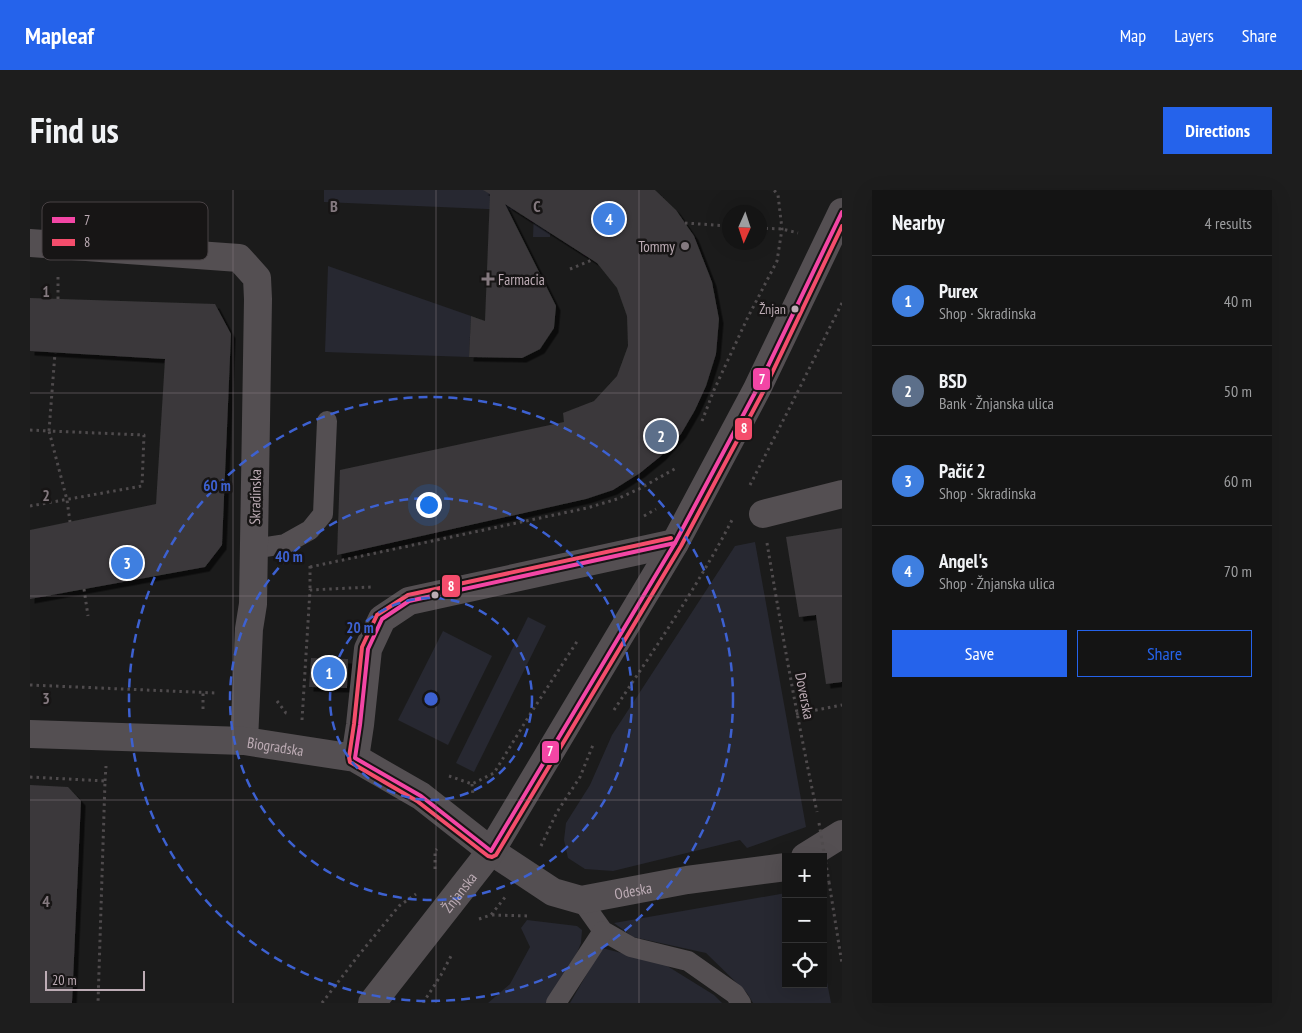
<!DOCTYPE html>
<meta charset="utf-8">
<style>
body{margin:0;font-family:"PT Sans Narrow",sans-serif;background:#1d1d1d;color:#f1f3f6}
.controls{position:absolute;right:15px;bottom:15px;display:grid;overflow:hidden;border-radius:0px;box-shadow:0 5px 20px #0002}
.controls button{width:45px;height:45px;display:grid;place-items:center;padding:0;border:0;border-bottom:1px solid #333334;background:#141414;color:#f1f3f6;font:25px sans-serif}
.compass{position:absolute;left:692px;top:15px;width:45px;height:45px;border-radius:50%;background:#141414;box-shadow:0 5px 20px #0002;rotate:183deg}
.scale{position:absolute;left:15px;bottom:12px;width:100px;box-sizing:border-box;padding-left:5px;border:2px solid #bdacb5;border-top:0;font-size:14px;line-height:18px;white-space:nowrap;color:#bdacb5;-webkit-text-stroke:4px #171515;paint-order:stroke}
.you{position:absolute;left:398px;top:314px;width:18px;height:18px;margin:-12px;border:4px solid #fff;border-radius:50%;background:#1a73e8;box-shadow:0 0 0 8px #1a73e833}
.badge{display:grid;place-items:center;width:32px;height:32px;border-radius:50%;background:#2563eb;color:#fff;font-size:16px;font-weight:700}
.pin{position:absolute;translate:-50% -50%;border:2px solid #fff;box-shadow:0 1px 5px #0006}
.list{margin:0;padding:0;list-style:none}
h2{display:flex;justify-content:space-between;align-items:center;height:65px;margin:0;padding:0 20px;font-size:21px}
h2 small{font-size:16px;font-weight:400;color:#9d9ea0}
.list li{display:grid;grid-template-columns:32px 1fr auto;gap:15px;align-items:center;box-sizing:border-box;height:90px;padding:0 20px;border-top:1px solid #333334}
.list b{display:block;font-size:19px;white-space:nowrap}
.list p{margin:0;font-size:16px;white-space:nowrap;color:#9d9ea0}
.list em{font-size:16px;font-style:normal;color:#9d9ea0}
.actions{display:flex;gap:10px;padding:15px 20px}
.actions a{flex:1;padding:11px 0;border:1px solid #2563eb;border-radius:0px;text-align:center;font-size:18px;color:#2563eb}
.actions .main{background:#2563eb;color:#fff}
.icon{flex:none;width:28px;height:28px;fill:none;stroke:currentColor;stroke-width:2;stroke-linecap:round;stroke-linejoin:round}
.map{position:relative;flex:none;width:812px;height:813px;overflow:hidden;border-radius:0px}
header{display:flex;align-items:center;gap:30px;box-sizing:border-box;height:70px;padding:0 25px;background:#2563eb;color:#fff}
header strong{font-size:24px}
nav{display:flex;gap:28px;margin-inline-start:auto;font-size:18px}
.intro{display:flex;align-items:center;justify-content:space-between;box-sizing:border-box;height:120px;padding:0 30px}
h1{margin:0;font-size:35px}
.button{padding:12px 22px;border-radius:0px;background:#2563eb;color:#fff;font-size:18px;font-weight:700}
main{display:flex;gap:30px;padding:0 30px}
aside{flex:1;background:#141414;border-radius:0px;box-shadow:0 5px 20px #0002}
.map>svg:first-child{display:block}
.green{fill:#272831}
.building{fill:#3a383a;filter:url(#shadow)}
.lines{fill:none;stroke-linecap:round;stroke-linejoin:round}
.path{stroke:#4f4b4d;stroke-width:3;stroke-dasharray:2.5 4;stroke-linecap:butt}
.service{stroke:#544f52;stroke-width:20}
.pedestrian{stroke:#544f52;stroke-width:28}
.minor{stroke:#544f52;stroke-width:28}
.path-bridge{stroke:#4f4b4d;stroke-width:3;stroke-dasharray:2.5 4;stroke-linecap:butt}
.bus-1-casing{stroke:#171515;stroke-width:8}
.bus-2-casing{stroke:#171515;stroke-width:8}
.bus-1{stroke:#f346a5;stroke-width:4}
.bus-2{stroke:#f44d6c;stroke-width:4}
.grid{fill:none;stroke:#84797f;stroke-width:1;stroke-opacity:0.55}
.ring{fill:none;stroke:#3d61d1;stroke-width:2.5;stroke-dasharray:9 6}
.poi-dot{fill:#84797f;stroke:#171515;stroke-width:2}
.bus-dot{fill:#bdacb5;stroke:#171515;stroke-width:2}
.labels{text-anchor:middle;dominant-baseline:central;stroke-width:5;stroke-linejoin:round;paint-order:stroke}
.bus-label{font-size:14px;fill:#bdacb5;stroke:#171515;text-anchor:end}
.poi-label{font-size:15px;fill:#bdacb5;stroke:#171515;text-anchor:end}
.street-label{font-size:15px;fill:#bdacb5;stroke:#171515}
.key{fill:#171515;stroke:#494245;stroke-width:1}
.key-label{font-size:14px;fill:#bdacb5}
.grid-label{font-size:16px;text-anchor:middle;font-weight:bold;fill:#84797f;stroke:#171515;stroke-width:5;stroke-linejoin:round;paint-order:stroke}
.centre{fill:#3d61d1;stroke:#171515;stroke-width:2.5}
.ring-label{font-size:15px;text-anchor:middle;font-weight:bold;fill:#3d61d1;stroke:#171515;stroke-width:5;stroke-linejoin:round;paint-order:stroke}
.line-badge{stroke:#171515;stroke-width:2}
.badge-label{font-size:14px;text-anchor:middle;font-weight:bold;fill:#fff}
</style>
<header>
<strong>Mapleaf</strong>
<nav><a>Map</a><a>Layers</a><a>Share</a></nav>
</header>
<div class="intro"><h1>Find us</h1><a class="button">Directions</a></div>
<main>
<div class="map">
<svg width="812" height="813" viewBox="0 0 812 813">
<defs>
<filter id="shadow"><feDropShadow dx="4.5" dy="4.5" stdDeviation="0" flood-color="#0009"/></filter>
</defs>
<rect width="100%" height="100%" fill="#1b1b1b"/>
<g class="green">
<path d="M294,0h207l20,8 -1,39h-17l1,-26 -210,-9z"/>
<path d="M298,76l143,50 -2,41 -144,-5z"/>
<path d="M725,352l51,285 -59,21 -7,-8 -127,31 -28,-2 -17,-11 -4,-18 2,-17 24,-38 22,-50 123,-189z"/>
<path d="M498,427l18,9 -72,146 -18,-9z"/>
<path d="M413,441l49,25 -44,89 -50,-25z"/>
<path d="M756,703v91h37v-23l8,42h-78l-6,-10 -41,-40 -73,-16 -19,-14z"/>
<path d="M497,730l50,6 5,4 -1,13 -13,32 -20,28h-60l22,-19 20,-37 -9,-19z"/>
<path d="M572,758l62,16 50,31 8,8h-152z"/>
</g>
<g class="building">
<path d="M453,0h172l21,20 18,26 18,46 7,37 -3,35 -10,32 -11,24 -14,24 -20,22 -21,17 -27,17 -27,9 -249,56 3,-85 224,-48 -1,-9 31,-12 23,-25 11,-30 -1,-30 -10,-28 -20,-25 -92,-59 51,102 -2,22 -14,21 -18,9 -53,-1 2,-41 14,5 5,-127z"/>
<path d="M0,108l185,6 16,30 -9,211 -17,22 -175,32v-69l126,-26 9,-145 -135,-8z"/>
<path d="M812,338v154l-16,2 -10,-69 -17,2 -13,-80z"/>
<path d="M281,468l37,1 -1,29 -38,-1z"/>
<path d="M0,595l38,2 13,14 -9,202h-42z"/>
</g>
<g class="lines">
<g class="path">
<path d="M655,33l44,3"/>
<path d="M729,38l23,1 16,4"/>
<path d="M540,79l22,-9"/>
<path d="M28,109v-22"/>
<path d="M672,231l12,-31 33,-71 30,-58 5,-32 -4,-34 -4,-5"/>
<path d="M0,240l19,1 18,69 3,22"/>
<path d="M720,295l38,-74 54,-108"/>
<path d="M0,316l112,-20 2,-51 -95,-4 6,-78"/>
<path d="M614,326l12,-7"/>
<path d="M737,353c15,90 31,180 50,269"/>
<path d="M280,376v24"/>
<path d="M280,377l277,-59 30,-9 22,-10 39,-22"/>
<path d="M54,399l4,27"/>
<path d="M0,495l186,8"/>
<path d="M247,511l9,12 4,1"/>
<path d="M173,519v-17"/>
<path d="M584,520c41,-62 84,-124 118,-190"/>
<path d="M766,524l46,-9"/>
<path d="M272,530l8,-130 61,-3"/>
<path d="M419,586l23,8 22,-11 35,-57 49,-76"/>
<path d="M0,587l75,4 -7,222"/>
<path d="M75,591l1,-15"/>
<path d="M442,594l1,12"/>
<path d="M511,656l16,-34 23,-35 13,-32"/>
<path d="M405,679v-18l2,-2"/>
<path d="M799,692l13,82"/>
<path d="M462,725l39,1"/>
<path d="M449,729l12,-4 15,-19"/>
<path d="M292,813l36,-47 41,-50 17,-12"/>
<path d="M393,813l18,-28 10,-19"/>
</g>
<g class="service">
<path d="M224,359l31,-5 25,-14 13,-16 4,-93"/>
<path d="M551,710l22,31 28,16 57,14 47,33 6,9"/>
<path d="M526,813l47,-72"/>
</g>
<path class="pedestrian" d="M733,324l79,-20"/>
<g class="minor">
<path d="M0,53l209,15 18,20 1,21 -5,305 -4,25 -5,112"/>
<path id="s1" d="M0,544l214,7 111,17 66,38 70,55 62,41 28,8 106,-20 99,-13"/>
<path d="M325,568l5,-33 8,-76 14,-30 27,-18 266,-58"/>
<path d="M775,667l37,-23"/>
<path id="s2" d="M342,813l119,-152 184,-308 82,-154 85,-177"/>
</g>
<path class="path-bridge" d="M789,633l10,59"/>
<defs>
<g id="bus-1">
<path d="M645,353l-184,308 -70,-55 -66,-38 5,-33 8,-76 14,-30 27,-18z"/>
<path d="M645,353l82,-154 85,-177"/>
</g>
<path id="bus-2" d="M641,348l-263,57 -31,20 -15,32 -8,77 -5,33 1,5 67,39 71,55 4,1 4,-2 185,-309 82,-154 79,-166"/>
</defs>
<use href="#bus-1" class="bus-1-casing"/>
<use href="#bus-2" class="bus-2-casing"/>
<use href="#bus-1" class="bus-1"/>
<use href="#bus-2" class="bus-2"/>
</g>
<path class="grid" d="M203,0v813M406,0v813M609,0v813M0,203h812M0,406h812M0,610h812"/>
<g class="ring">
<circle cx="401" cy="509" r="101"/>
<circle cx="401" cy="509" r="201"/>
<circle cx="401" cy="509" r="302"/>
</g>
<g class="poi-dot">
<circle cx="655" cy="56" r="5"/>
<path d="M455.5 81.5h5v5h5v5h-5v5h-5v-5h-5v-5h5z"/>
</g>
<g class="bus-dot">
<circle cx="765" cy="119" r="4.5"/>
<circle cx="405" cy="405" r="4.5"/>
</g>
<g class="labels">
<g class="bus-label">
<text x="756" y="119">Žnjan</text>
</g>
<g class="poi-label">
<text x="645" y="56">Tommy</text>
<text x="468" y="89" text-anchor="start">Farmacia</text>
</g>
<g class="street-label">
<text transform="translate(225 307) rotate(-89)">Skradinska</text>
<text transform="translate(775 506) rotate(79)">Doverska</text>
<text stroke="none"><textPath href="#s1" startOffset="246">Biogradska</textPath></text>
<text stroke="none"><textPath href="#s1" startOffset="648">Odeska</textPath></text>
<text stroke="none"><textPath href="#s2" startOffset="141">Žnjanska</textPath></text>
</g>
</g>
<rect x="12" y="12" width="166" height="58" rx="8" class="key"/>
<rect x="22" y="27" width="23" height="6" fill="#f346a5"/>
<rect x="22" y="49" width="23" height="7" fill="#f44d6c"/>
<g class="key-label">
<text x="54" y="35">7</text>
<text x="54" y="57">8</text>
</g>
<g class="grid-label">
<text x="304" y="22">B</text>
<text x="507" y="22">C</text>
<text x="16" y="107">1</text>
<text x="16" y="311">2</text>
<text x="16" y="514">3</text>
<text x="16" y="717">4</text>
</g>
<circle cx="401" cy="509" r="8" class="centre"/>
<g class="ring-label">
<text x="187" y="301">60 m</text>
<text x="259" y="372">40 m</text>
<text x="330" y="443">20 m</text>
</g>
<g class="line-badge">
<rect x="722" y="177" width="19" height="24" rx="5" fill="#f346a5"/>
<rect x="704" y="227" width="19" height="24" rx="5" fill="#f44d6c"/>
<rect x="411" y="384" width="20" height="24" rx="5" fill="#f44d6c"/>
<rect x="511" y="550" width="19" height="24" rx="5" fill="#f346a5"/>
</g>
<g class="badge-label">
<text x="732" y="194">7</text>
<text x="714" y="243">8</text>
<text x="421" y="401">8</text>
<text x="520" y="566">7</text>
</g>
</svg>
<div class="controls">
<button>+</button>
<button>−</button>
<button><svg class="icon" aria-label="locate" viewBox="0 0 24 24"><circle cx="12" cy="12" r="6"/><path d="M12 2v4M12 18v4M2 12h4M18 12h4"/></svg></button>
</div>
<svg class="compass" viewBox="-18 -18 36 36"><path d="M0-13l5 13h-10z" fill="#e53935"/><path d="M0 13l5-13h-10z" fill="#9d9ea0"/></svg>
<div class="scale">20 m</div>
<div class="you"></div>
<div class="pin badge" style="left:299px;top:483px;background:#3f7fe0">1</div>
<div class="pin badge" style="left:631px;top:246px;background:#5c6f8a">2</div>
<div class="pin badge" style="left:97px;top:373px;background:#3f7fe0">3</div>
<div class="pin badge" style="left:579px;top:29px;background:#3f7fe0">4</div>
</div>
<aside>
<h2>Nearby<small>4 results</small></h2>
<ul class="list">
<li><span class="badge" style="background:#3f7fe0">1</span><div><b>Purex</b><p>Shop · Skradinska</p></div><em>40 m</em></li>
<li><span class="badge" style="background:#5c6f8a">2</span><div><b>BSD</b><p>Bank · Žnjanska ulica</p></div><em>50 m</em></li>
<li><span class="badge" style="background:#3f7fe0">3</span><div><b>Pačić 2</b><p>Shop · Skradinska</p></div><em>60 m</em></li>
<li><span class="badge" style="background:#3f7fe0">4</span><div><b>Angel's</b><p>Shop · Žnjanska ulica</p></div><em>70 m</em></li>
</ul>
<div class="actions"><a class="main">Save</a><a>Share</a></div>
</aside>
</main>
